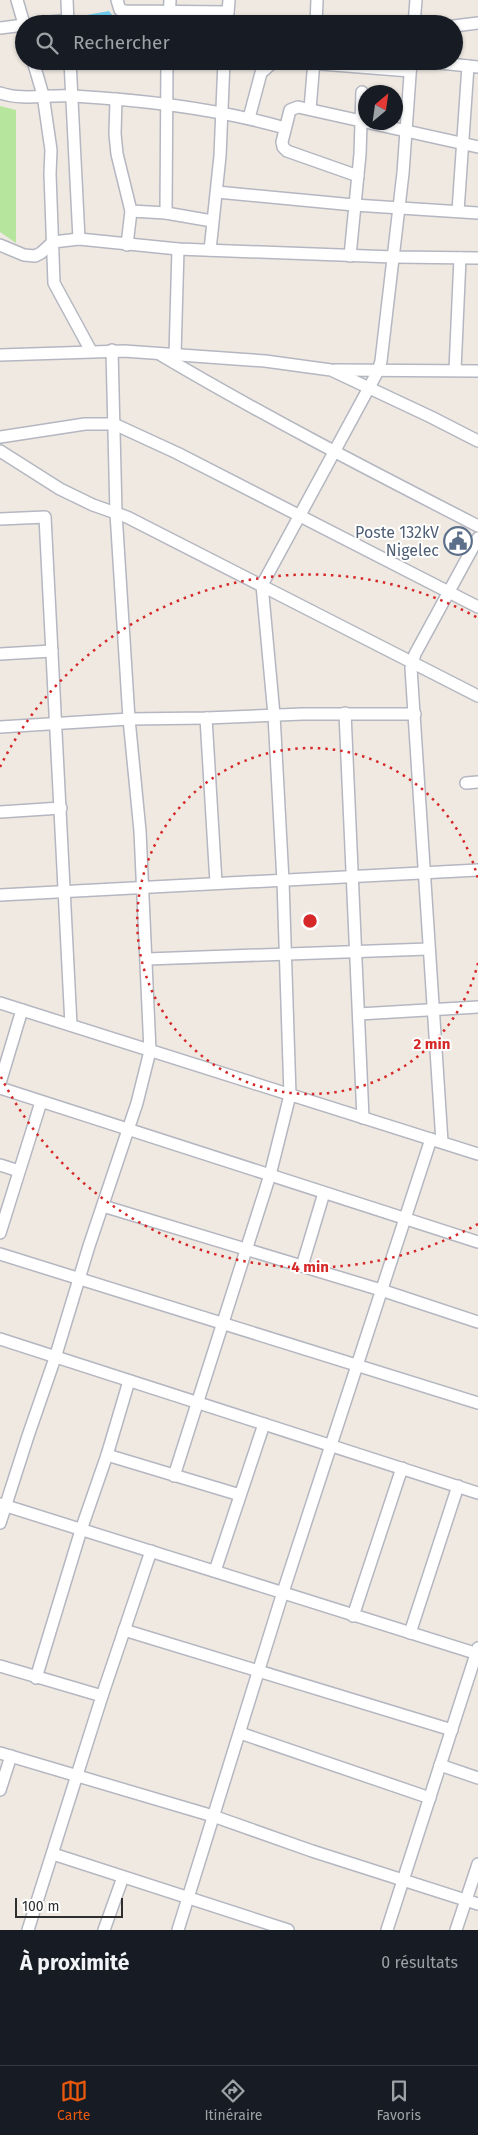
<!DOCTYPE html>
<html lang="fr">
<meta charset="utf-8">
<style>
body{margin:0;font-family:"Fira Sans",sans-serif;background:#20242c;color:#f1f3f6}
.compass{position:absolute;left:358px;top:85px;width:45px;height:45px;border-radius:50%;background:#171b24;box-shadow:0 1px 4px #0004;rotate:29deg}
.scale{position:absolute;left:15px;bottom:12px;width:108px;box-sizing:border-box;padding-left:5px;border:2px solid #2e2e2e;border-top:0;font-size:14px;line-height:18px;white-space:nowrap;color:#2e2e2e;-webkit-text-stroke:4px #fff;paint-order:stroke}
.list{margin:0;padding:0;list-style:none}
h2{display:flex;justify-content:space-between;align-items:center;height:65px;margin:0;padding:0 20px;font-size:21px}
h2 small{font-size:16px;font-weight:400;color:#9ea1a6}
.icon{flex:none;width:28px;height:28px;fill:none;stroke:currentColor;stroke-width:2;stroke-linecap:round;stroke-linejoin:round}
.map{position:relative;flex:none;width:478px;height:1930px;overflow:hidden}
.search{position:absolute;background:#171b24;box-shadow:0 1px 4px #0004;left:15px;right:15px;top:15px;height:55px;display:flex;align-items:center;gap:12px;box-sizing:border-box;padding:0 18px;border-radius:28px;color:#9ea1a6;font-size:19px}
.sheet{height:135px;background:#171b24}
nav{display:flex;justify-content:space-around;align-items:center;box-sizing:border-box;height:70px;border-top:1px solid #363941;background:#171b24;font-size:14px;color:#9ea1a6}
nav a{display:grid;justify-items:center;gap:2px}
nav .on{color:#ea580c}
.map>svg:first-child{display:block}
.green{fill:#b6e59e}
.water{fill:#75cff0}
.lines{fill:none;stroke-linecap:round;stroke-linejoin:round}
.minor-casing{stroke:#b4b7c1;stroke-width:14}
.minor{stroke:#fff;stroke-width:11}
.ring{fill:none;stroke:#d62828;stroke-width:2.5;stroke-dasharray:2.5 5}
.labels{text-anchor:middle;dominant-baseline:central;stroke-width:4;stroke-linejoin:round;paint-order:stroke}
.service-label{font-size:16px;fill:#4e5e75;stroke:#fff;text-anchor:end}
.centre{fill:#d62828;stroke:#fff;stroke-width:2.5}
.ring-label{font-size:15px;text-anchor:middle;font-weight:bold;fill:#d62828;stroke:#fff;stroke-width:4;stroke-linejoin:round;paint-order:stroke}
</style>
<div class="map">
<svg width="478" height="1930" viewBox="0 0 478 1930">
<rect width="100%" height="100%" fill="#efe9e1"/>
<path class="green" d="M0,106l16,4v133l-16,-11z"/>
<path class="water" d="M109,11l6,8 -1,5h-37l-1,-7z"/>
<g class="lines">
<defs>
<g id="minor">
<path d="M17,0l7,24"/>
<path d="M67,0l1,24"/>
<path d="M117,0l3,10 5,1 103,1"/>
<path d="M32,24l36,-4"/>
<path d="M169,24l1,-24"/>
<path d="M227,24l2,-24"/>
<path d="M316,24l1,-24"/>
<path d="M414,24l2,-24"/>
<path d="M454,26l24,-3"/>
<path d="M0,28l24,-3"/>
<path d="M33,61l10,34 8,55 -1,24 4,109 37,68"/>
<path d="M70,61l9,178"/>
<path d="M421,61l57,6"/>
<path d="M0,93c23,8 49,1 73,3 71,4 142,12 212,32"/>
<path d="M116,99l-1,35 2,20 14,57 -4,34"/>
<path d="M310,109l4,-48"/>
<path d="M249,118l12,-45 10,-9 12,-3 127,10"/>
<path d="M358,176l-71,-25 -4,-4 -1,-5 8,-32 8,-3 180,40"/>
<path d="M217,192l137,13 124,8"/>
<path d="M131,211l35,2 46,8"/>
<path d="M458,211l10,-145"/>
<path d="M166,213l1,-152"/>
<path d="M0,245l24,10 11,1 6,-3 12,-11 26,-3 99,10 215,8 85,1"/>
<path d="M210,250l10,-94 4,-95"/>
<path d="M350,256l10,-102 2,-62"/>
<path d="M0,355l124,-4 141,10 66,9 100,47 47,24"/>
<path d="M161,355c103,61 210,116 317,171"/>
<path d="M175,355l3,-106"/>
<path d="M335,370l143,1"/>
<path d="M455,370l5,-112"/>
<path d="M0,437l85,-13h29l63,29 301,154"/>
<path d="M0,451l60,38 33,16 34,12 351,179"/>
<path d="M0,519l45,-2 26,508"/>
<path d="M0,654l52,-3"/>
<path d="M345,713l18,405"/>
<path d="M206,718l10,165"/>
<path d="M0,727l129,-8 77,-1 97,-4h112"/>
<path d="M466,783l12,-1"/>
<path d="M0,812l61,-4"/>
<path d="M0,895l478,-25"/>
<path d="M147,959l281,-10"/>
<path d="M0,1003l478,151"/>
<path d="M359,1014l119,-7"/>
<path d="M0,1083l22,-73"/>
<path d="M0,1088l478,154"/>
<path d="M442,1142l-31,-474 4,-14 63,-116"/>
<path d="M0,1165l19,6"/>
<path d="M103,1206l278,84 97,32"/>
<path d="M0,1233l41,-131"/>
<path d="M0,1254l478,149"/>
<path d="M302,1266l22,-73"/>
<path d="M0,1339l478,154"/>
<path d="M107,1455l133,40"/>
<path d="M174,1476l96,-301 20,-80 -7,-214 -9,-166 -12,-130 116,-214 3,-10 22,-188 8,-112"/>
<path d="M0,1504l478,150"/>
<path d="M0,1523l28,-87 27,-78 34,-112 48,-143 13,-52 -10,-220 -11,-112 -13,-206 -4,-163"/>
<path d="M215,1571l49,-147"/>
<path d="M353,1616l49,-148"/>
<path d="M124,1630l328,100"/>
<path d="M410,1633l48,-147"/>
<path d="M0,1666l102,30"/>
<path d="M36,1678l45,-148 26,-75 22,-74"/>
<path d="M240,1733l190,65"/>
<path d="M0,1753l213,63 99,35 166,53"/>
<path d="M440,1765l38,13"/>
<path d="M0,1790l11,-34"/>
<path d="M53,1854l235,76"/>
<path d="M28,1930l74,-234 49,-145"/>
<path d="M104,1930l19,-53"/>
<path d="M178,1930l105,-338 148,-453"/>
<path d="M387,1930l91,-282"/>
<path d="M456,1930l22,-66"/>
</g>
</defs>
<use href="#minor" class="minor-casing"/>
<use href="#minor" class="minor"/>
</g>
<g class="ring">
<path d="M478 963A173 173 0 1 1 478 879"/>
<path d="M478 1224A346 346 0 0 1 0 1075M0 767A346 346 0 0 1 478 618"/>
</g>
<defs>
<symbol id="civic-ring" viewBox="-11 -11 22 22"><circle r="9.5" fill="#fff" stroke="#5c6f8a" stroke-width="1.5"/><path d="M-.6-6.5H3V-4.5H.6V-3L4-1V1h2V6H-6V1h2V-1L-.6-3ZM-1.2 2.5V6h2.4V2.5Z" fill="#5c6f8a"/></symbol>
</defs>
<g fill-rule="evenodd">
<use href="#civic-ring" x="442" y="525" width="32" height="32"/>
</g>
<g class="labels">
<g class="service-label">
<text x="439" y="532">Poste 132kV<tspan x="439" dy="18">Nigelec</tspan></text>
</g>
</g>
<circle cx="310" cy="921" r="8" class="centre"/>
<g class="ring-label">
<text x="432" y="1049">2 min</text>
<text x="310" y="1272">4 min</text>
</g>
</svg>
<svg class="compass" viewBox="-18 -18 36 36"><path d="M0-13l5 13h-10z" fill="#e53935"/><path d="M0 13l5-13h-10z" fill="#9ea1a6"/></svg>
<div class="scale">100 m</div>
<div class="search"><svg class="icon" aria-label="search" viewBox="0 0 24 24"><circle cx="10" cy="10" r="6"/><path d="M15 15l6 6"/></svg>Rechercher</div>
</div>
<section class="sheet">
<h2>À proximité<small>0 résultats</small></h2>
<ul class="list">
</ul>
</section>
<nav>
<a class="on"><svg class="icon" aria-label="map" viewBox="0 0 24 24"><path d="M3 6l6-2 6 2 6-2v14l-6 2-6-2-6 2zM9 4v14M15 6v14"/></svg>Carte</a>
<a><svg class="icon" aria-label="directions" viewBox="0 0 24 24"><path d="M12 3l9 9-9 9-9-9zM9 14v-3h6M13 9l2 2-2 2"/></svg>Itinéraire</a>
<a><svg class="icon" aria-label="saved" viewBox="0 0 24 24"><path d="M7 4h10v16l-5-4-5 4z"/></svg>Favoris</a>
</nav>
